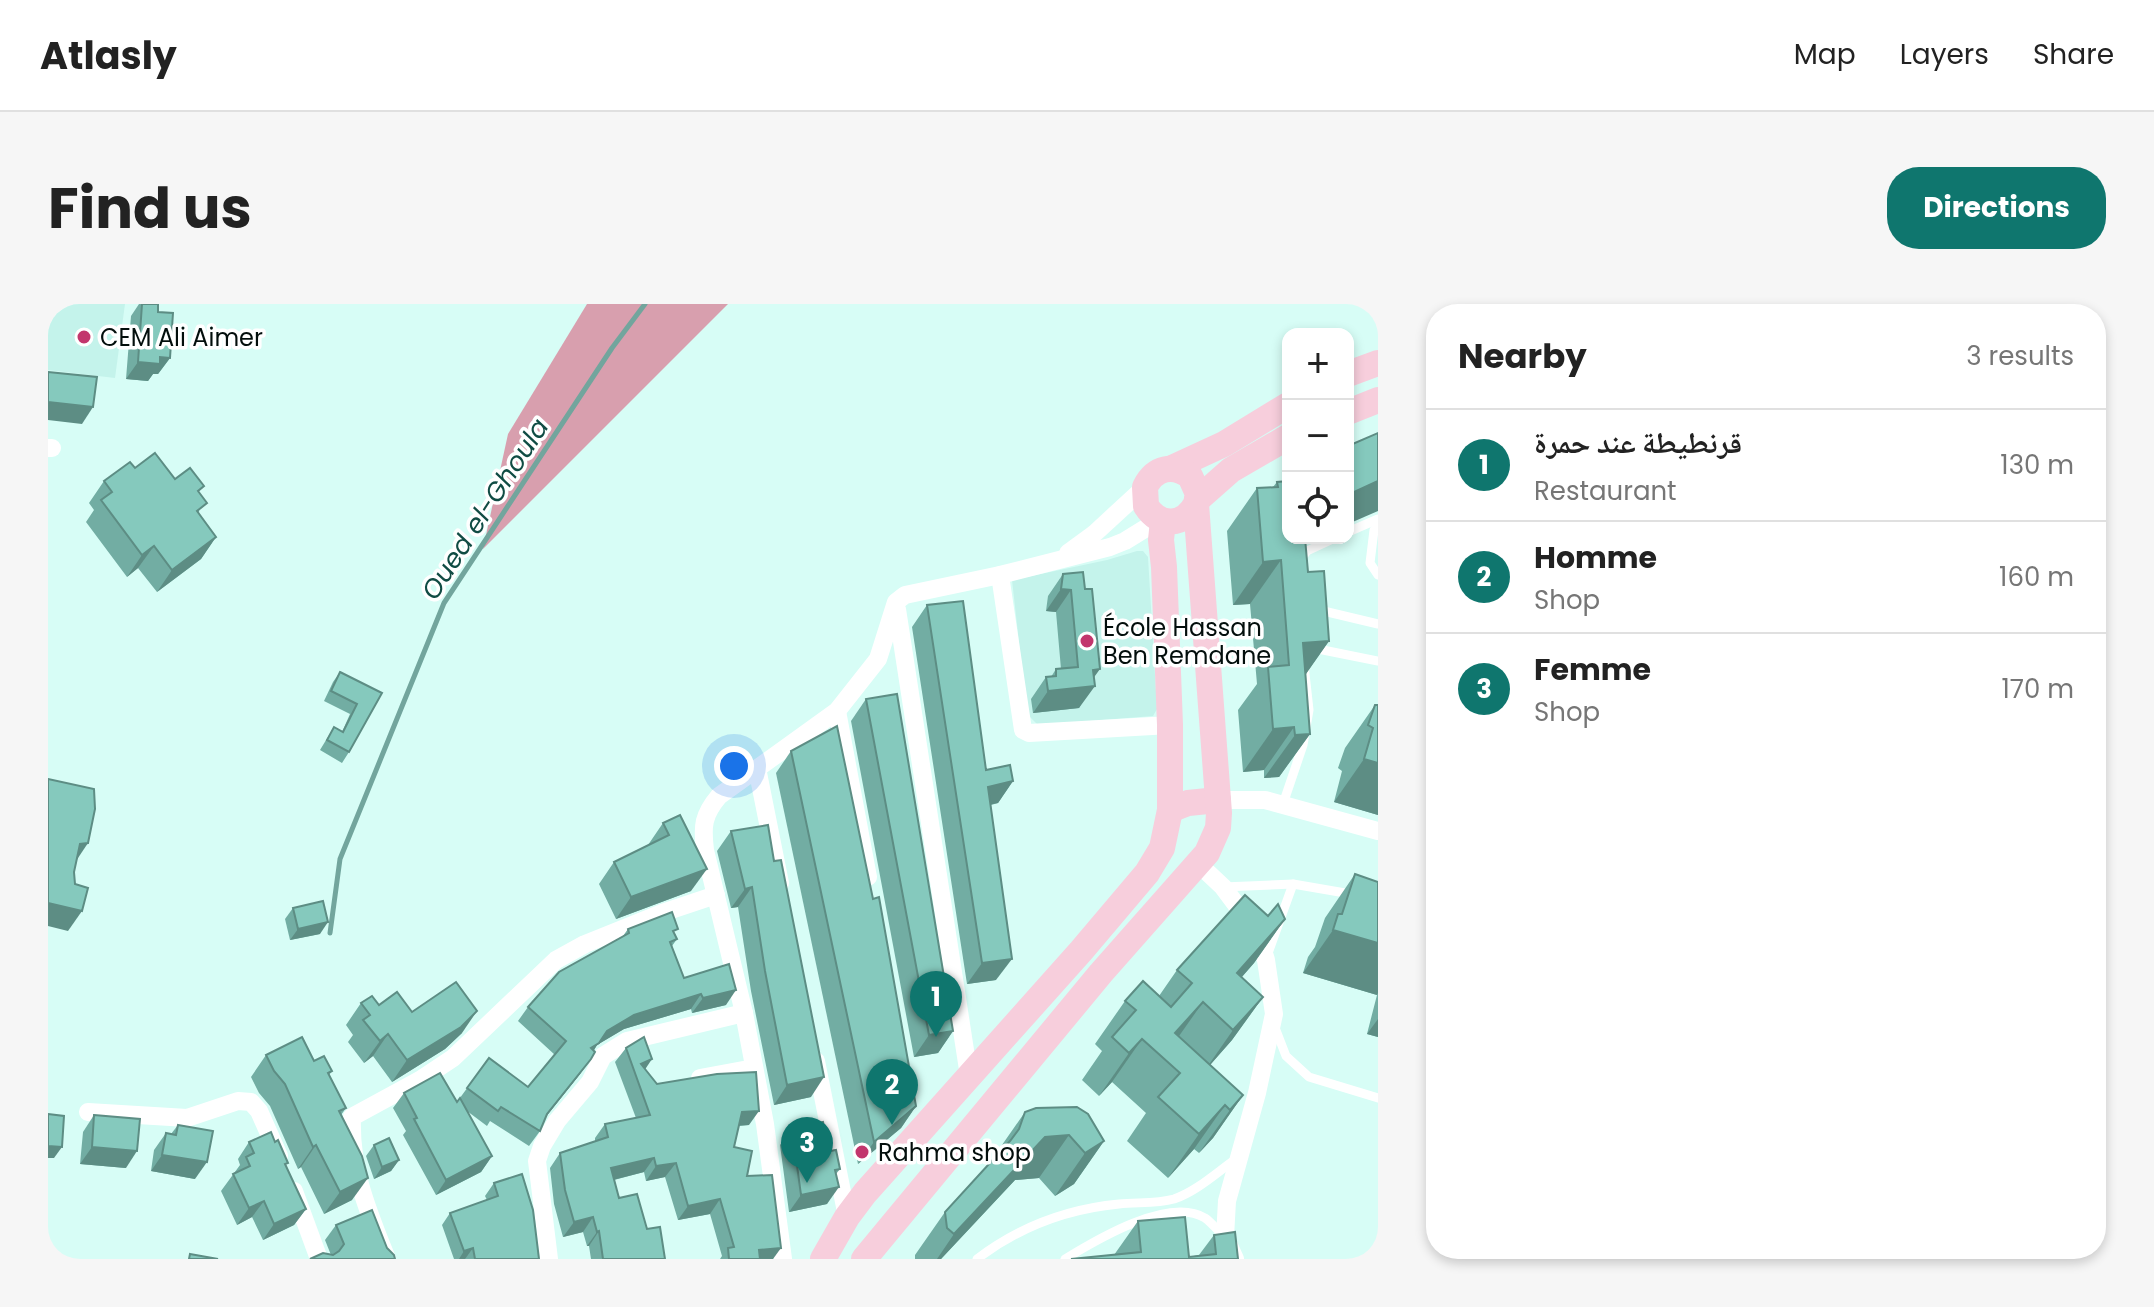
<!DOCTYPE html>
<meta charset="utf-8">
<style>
body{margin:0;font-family:Poppins,"Noto Naskh Arabic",sans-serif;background:#f6f6f6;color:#222}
.controls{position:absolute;right:24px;top:24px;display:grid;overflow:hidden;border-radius:16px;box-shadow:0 4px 12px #0003}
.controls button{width:72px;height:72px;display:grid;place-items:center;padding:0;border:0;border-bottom:2px solid #e0e0e0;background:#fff;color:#222;font:40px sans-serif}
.you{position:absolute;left:686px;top:462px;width:28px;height:28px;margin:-20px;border:6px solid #fff;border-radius:50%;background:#1a73e8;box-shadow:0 0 0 12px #1a73e833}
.badge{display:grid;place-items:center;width:52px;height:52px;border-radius:50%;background:#0f766e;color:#fff;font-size:26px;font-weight:700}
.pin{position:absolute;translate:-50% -66px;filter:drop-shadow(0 2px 4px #0008)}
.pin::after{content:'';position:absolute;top:42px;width:28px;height:24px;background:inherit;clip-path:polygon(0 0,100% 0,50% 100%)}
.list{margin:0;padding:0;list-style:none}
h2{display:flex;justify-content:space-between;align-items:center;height:104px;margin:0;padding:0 32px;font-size:34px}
h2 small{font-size:26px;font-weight:400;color:#767676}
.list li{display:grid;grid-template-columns:52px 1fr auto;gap:24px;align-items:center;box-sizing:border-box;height:112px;padding:0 32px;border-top:2px solid #e0e0e0}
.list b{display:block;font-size:30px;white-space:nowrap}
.list p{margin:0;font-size:26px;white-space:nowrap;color:#767676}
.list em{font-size:26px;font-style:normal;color:#767676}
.icon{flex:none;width:44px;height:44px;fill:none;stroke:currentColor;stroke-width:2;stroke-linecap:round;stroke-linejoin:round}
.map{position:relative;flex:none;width:1330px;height:955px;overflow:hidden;border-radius:32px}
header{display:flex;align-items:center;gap:48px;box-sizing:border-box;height:112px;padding:0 40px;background:#fff;border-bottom:2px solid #e0e0e0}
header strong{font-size:38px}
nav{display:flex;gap:44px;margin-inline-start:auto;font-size:28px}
.intro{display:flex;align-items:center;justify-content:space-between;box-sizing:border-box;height:192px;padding:0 48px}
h1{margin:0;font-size:56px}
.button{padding:20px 36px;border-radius:32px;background:#0f766e;color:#fff;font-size:28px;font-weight:700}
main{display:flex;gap:48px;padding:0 48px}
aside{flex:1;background:#fff;border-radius:32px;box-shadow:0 4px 12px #0003}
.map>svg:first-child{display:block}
.built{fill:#c4f3eb}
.forest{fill:#d89fae}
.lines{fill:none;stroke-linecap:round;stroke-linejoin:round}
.stream{stroke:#72a59d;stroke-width:5}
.lane{stroke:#fff;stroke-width:9}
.street{stroke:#fff;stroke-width:18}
.secondary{stroke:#f7cedc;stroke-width:26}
.wall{fill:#72ada3}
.shaded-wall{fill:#5d8d84}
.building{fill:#85c9bd;stroke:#5d8d84;stroke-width:2}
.poi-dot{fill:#c2366d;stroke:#fff;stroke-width:3}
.labels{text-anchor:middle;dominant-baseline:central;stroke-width:7;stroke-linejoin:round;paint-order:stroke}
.poi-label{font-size:24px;fill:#030e0c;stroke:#fff;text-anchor:start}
.water-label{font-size:26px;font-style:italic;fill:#104c44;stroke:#fff}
</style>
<header>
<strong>Atlasly</strong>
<nav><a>Map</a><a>Layers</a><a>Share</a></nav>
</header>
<div class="intro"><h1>Find us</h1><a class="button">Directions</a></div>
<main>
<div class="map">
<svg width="1330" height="955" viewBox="0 0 1330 955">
<rect width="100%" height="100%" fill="#d7fdf6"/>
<g class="built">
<path d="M0,0h77l-10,74 -67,-8z"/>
<path d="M1089,247h6l5,6 9,152 -4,7 -115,9 -11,-11 -15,-134 95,-20z"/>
</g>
<path class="forest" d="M539,0h141l-245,245 25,-115z"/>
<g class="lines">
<path class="stream" d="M282,629l10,-74 104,-256 168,-255 33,-44"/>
<g class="lane">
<path d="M1330,224l-4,2 -4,33 8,12"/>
<path d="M1300,228l30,-13"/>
<path d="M1253,255l6,-8 28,-13"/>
<path d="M1267,305l63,15"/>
<path d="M1265,344l65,13"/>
<path d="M1235,500l20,-59 6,-35 -5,-45"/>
<path d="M1175,583l70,-3 58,10"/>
<path d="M1219,652l26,-72"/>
<path d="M1226,721l12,31 23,21 69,21"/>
<path d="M929,955c42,-32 89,-50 142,-55 18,-2 37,0 55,-5 23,-8 42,-26 62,-40"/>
<path d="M1017,955c31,-19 104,-63 140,-41 6,4 12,12 18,17"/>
</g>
<g class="street">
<path d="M0,144h4"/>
<path d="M1020,249l26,-19 51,-47"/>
<path d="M952,271l23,155 6,3 141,-8"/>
<path d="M849,305l72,467"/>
<path d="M789,407l31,166"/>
<path d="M709,464l23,115"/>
<path d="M1170,496h47l113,31"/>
<path d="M1148,562l10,5 17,16 35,47 8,26 8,54 -17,79 -30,108 -2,36 10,22"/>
<path d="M768,757l31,156"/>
<path d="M652,774l54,-10"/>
<path d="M40,808l99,6 51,-17 13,1 8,9 20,45"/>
<path d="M246,887l25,68"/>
<path d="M339,955c-19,-48 -37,-89 -35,-142l68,-37 33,-22 103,-98 29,-16 77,-31 54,-18"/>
<path d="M501,955l-12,-98 5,-15 15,-25 33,-39 13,-26 24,-15 117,-28"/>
<path d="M735,955l-18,-135 -21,-111 -39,-163c-3,-24 -2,-35 14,-54l118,-85 41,-52 18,-57 9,-7 95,-20 110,-28 15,-6 34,-21"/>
</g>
<g class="secondary">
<path d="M1300,70l30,-11"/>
<path d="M1300,108l30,-12"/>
<path d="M1124,164l52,-24 64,-39"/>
<path d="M1149,196l34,-30 57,-33"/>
<path d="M1122,506l18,-7 30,-3"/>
<path d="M775,955l24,-42 18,-24 216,-242 66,-78 15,-25 8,-38v-85l-6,-158 -3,-27 2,-19"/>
<path d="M816,955l237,-286 106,-120 11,-25 1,-15 -23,-309 2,-10 -8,-18c-17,-12 -35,-9 -45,11l1,19c14,22 38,20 50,-2"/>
</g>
</g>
<g class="wall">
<path d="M91,0h19v8l12,46 -12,16h-5l-5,7 -22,-2 5,-63z"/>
<path d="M87,164l40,11 25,14 -1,21 17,23 -15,22 -44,33 -19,-24 -11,9 -41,-55 8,-12 -5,-7 15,-22z"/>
<path d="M1229,178l31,90 21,69 -24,34 5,59 -31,43 -15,1v-8l-21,2 -5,-62 19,-26 -7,-80 -17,1 -6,-74 30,-43 16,-1z"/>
<path d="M1035,268l11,106 -15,30 -46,5 -2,-14 15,-22h5l5,-8h5l-5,-57 -10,-1 2,-15 15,-22z"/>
<path d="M879,301l59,165 27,11 -15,22 -7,2 5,175 -29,4 -55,-357z"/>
<path d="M292,368l42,21 -33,59 -7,11 -22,-13 14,-23 8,5 8,-18 -26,-13 9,-19z"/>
<path d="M818,395l87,332 -15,22 -24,4 -63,-336z"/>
<path d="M1327,401l3,110 -44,-13 8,-31 -4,-3 7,-20z"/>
<path d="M743,447l125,355 -15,22 -43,36 -82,-391z"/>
<path d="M632,511l11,76 -75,28 -17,-35 15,-22 34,-17 15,-22z"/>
<path d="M683,527l43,30 37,236 -37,8 -23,-114 -13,-84 -7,1 -14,-57z"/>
<path d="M1307,570l23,8v155l-11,-3 10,-39 -74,-22 5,-16 7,-10 10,-29z"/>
<path d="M245,604l27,26 -30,6 -5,-21z"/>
<path d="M1220,612l17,3 -31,44 -13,15 22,19 -31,43 -22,25 33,30 -30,43 -14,15 -5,-4 -26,29 -41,-37 19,-28 -34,-31 -13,14 -17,-16 20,-29 -7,-7 30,-43 34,-5 18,-26z"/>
<path d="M580,625l47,5 2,5 -5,7 12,32 42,27 -34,8 -1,-4 -67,20 -27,16 -17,29 -35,44 -5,13 -11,15 -39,-25 -3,5 -20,-15 25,45 -11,16 -45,23 -33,-60 3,-4 -13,-23 11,-15 53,9 32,-44 39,29 27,-32 -37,-34 10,-14 95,-71z"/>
<path d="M313,699l18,2 33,7 50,21 -17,16 -53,33 -19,-26 -9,7 -16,-21 5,-7 -7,-10z"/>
<path d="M578,744l31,36 92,41 -10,1 -5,21 13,29 26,83h-53l2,-3 -12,-42 -32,6 -13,-43 -19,4 -2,-9 -30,8 5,18 28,31 18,30h-74l-2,-13h-2l-4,-14 -20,5 -9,-33 -4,-36 10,-15 35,-12v-3l10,-14 31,-6 -21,-56z"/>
<path d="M218,751l48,6 18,10 -3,4 17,33 -5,7 11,85 -28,14 -23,-47 -3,2 -28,-63 -11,-13 -8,-16z"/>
<path d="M977,808l79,29 -30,43 -19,12 -16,-18 -24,2 -74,79h-26v-4l30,-43 48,-53 2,-4z"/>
<path d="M46,811l32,53 -46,-4 3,-32z"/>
<path d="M130,821l17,54 -44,-8 3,-21 12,-17 5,1z"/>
<path d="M744,825l38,22 10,18 -4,5 -9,30 -38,8 -9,-67z"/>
<path d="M201,838l37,24 20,43 -12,16 -31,15 -11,-23 -15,8 -16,-34 19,-26 -2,-6z"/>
<path d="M326,841l25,15 -8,11 -17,8 -8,-23z"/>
<path d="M446,879l45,76h-85l-12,-34 8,-12 37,-13 -2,-4z"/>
<path d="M1090,917l51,36 10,-2 15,-20 24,24 -124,-4z"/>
<path d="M288,921l51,23 -56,7 -6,-15z"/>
</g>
<g class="shaded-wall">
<path d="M112,53l10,1 -12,16h-5l-5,7 -22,-2 12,-17z"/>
<path d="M0,98l45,5 -11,17 -34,-4z"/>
<path d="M1330,177v30l-30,13v-26l4,-5z"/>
<path d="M168,233l-15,22 -44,33 15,-22z"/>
<path d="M106,242l-16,22 -11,9 15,-22z"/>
<path d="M1233,256l-31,44 -17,1 30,-43z"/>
<path d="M1013,285l10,1 -15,22 -10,-1z"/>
<path d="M1281,337l-30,43 -10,-19 14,-22z"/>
<path d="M1052,365l-13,18 8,-1 -16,22 -46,5 15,-22 45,-21z"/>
<path d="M1246,423l-30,43 -21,2 30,-43z"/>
<path d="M1262,430l-31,43 -15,1 31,-43z"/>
<path d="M1316,455l14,4v52l-44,-13z"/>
<path d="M965,477l-15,22 -25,5 15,-21z"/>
<path d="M40,539l-14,21 6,-20z"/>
<path d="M659,565l-16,22 -75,28 15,-22z"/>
<path d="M704,583l-14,20 -7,1 14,-19z"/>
<path d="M0,599l34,8 -14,20 -20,-5z"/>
<path d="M1237,615l-31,44 -42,48 25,-38z"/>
<path d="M280,618l-8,12 -30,6 8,-11z"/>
<path d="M1285,626l45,13v50l-1,2 -74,-22z"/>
<path d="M964,655l-16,21 -29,4 15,-21z"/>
<path d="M688,686l-10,15 -34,8 11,-15z"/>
<path d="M653,690l-10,15 -67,20 -27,16 -8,13 2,-10 16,-17 27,-16z"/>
<path d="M1215,693l-31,43 -29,33 30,-43z"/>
<path d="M1155,698l-31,44 3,-13z"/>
<path d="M429,707l-15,22 -17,16 -53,33 15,-22z"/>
<path d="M1330,715v18l-11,-3z"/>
<path d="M905,727l-15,22 -24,4 15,-22z"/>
<path d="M340,730l-15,22 -9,7 16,-22z"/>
<path d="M1094,735l-30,43 -13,14 30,-43z"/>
<path d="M543,755l-11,15 -44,55 11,-15z"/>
<path d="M604,755l-10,15 -1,-10z"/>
<path d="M776,773l-13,20 -37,8 13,-20z"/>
<path d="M1195,791l-30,43 -14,15 31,-43z"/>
<path d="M1177,801l-31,44 -26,29 31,-44z"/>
<path d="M868,802l-15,22 -43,36 16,-22z"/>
<path d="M711,807l-10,14 -17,1 10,-14z"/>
<path d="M1021,831l-30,43 -24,2 -74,79h-4l17,-25 91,-97z"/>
<path d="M1056,837l-30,43 -19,12 30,-43z"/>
<path d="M268,841l-15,22 -3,2 15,-22z"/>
<path d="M0,842l14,1 -8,11h-6z"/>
<path d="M44,843l45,4 -11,17 -46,-4z"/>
<path d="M114,851l45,7 -12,17 -44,-8z"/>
<path d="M444,852l-11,16 -45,23 10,-15z"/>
<path d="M606,854l-10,14 -43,11 10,-15z"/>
<path d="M351,856l-8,11 -17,8 8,-12z"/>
<path d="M628,859l-11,14 -19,4 10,-15z"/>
<path d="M320,874l-16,22 -28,14 16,-22z"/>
<path d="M791,883l-12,17 -38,8 12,-17z"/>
<path d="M672,895l-10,15 -32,6 10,-14z"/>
<path d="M216,897l-12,16 -15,8 12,-17z"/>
<path d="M258,905l-12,16 -31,15 11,-16z"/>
<path d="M545,913l-10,15 -20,5 11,-15z"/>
<path d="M551,927l-10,15h-2l10,-14z"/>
<path d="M425,944l-8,11h-6l5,-8z"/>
<path d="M733,944l-8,11h-20l6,-9z"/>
</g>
<g class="building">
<path d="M94,0h16v8l15,1 -3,45 -10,-1v7l-22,-2z"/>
<path d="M0,68l49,5 -4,30 -45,-5z"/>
<path d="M1330,129v48l-26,12 -4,-8v-39z"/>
<path d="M107,149l20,26 15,-11 14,18 -6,5 9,12 -10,8 19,26 -44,33 -18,-24 -12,9 -41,-55 11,-8 -8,-11 26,-19 5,6z"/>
<path d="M1240,177v57h17l3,34 16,-1 5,70 -26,2 7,91 -15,1 -1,-8 -21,2 -5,-62 21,-2 -8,-105 -18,2 -6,-74 21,-1 -1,-5z"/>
<path d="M1035,268l2,17h7l8,80 -7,1 2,16 -47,5 -2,-14 10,-1v-7l22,-2 -7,-77 -10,-1 2,-15z"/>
<path d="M915,297l23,169 24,-5 3,16 -25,6 24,172 -30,4 -55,-358z"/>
<path d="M292,368l42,21 -33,59 -22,-12 7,-13 9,5 14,-28 -26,-13z"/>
<path d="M849,390l56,337 -24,4 -63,-336z"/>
<path d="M1327,401h3v58l-14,-4 9,-31 -5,-3z"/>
<path d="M789,422l36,173 6,-2 37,209 -42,36 -83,-391z"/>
<path d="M0,475l46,10 1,20 -7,34 -8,1 -6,28 1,12 13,4 -6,23 -34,-8z"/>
<path d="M632,511l27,54 -76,28 -17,-35 55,-27 -6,-12z"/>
<path d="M720,521l6,36 7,-1 43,217 -37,8 -22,-114 -13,-84 -7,2 -14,-58z"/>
<path d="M1307,570l23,8v61l-45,-13 5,-16h4z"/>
<path d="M1197,591l23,21 10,-12 7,15 -48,54 26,24 -30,33 -30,-28 -28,31 68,62 -13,15 -5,-5 -26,29 -41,-37 22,-24 -38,-34 -13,14 -17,-16 24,-27 -11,-9 18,-20 28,26 21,-24 -15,-13z"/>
<path d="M275,597l5,21 -30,7 -5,-21z"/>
<path d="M624,608l6,17 -5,2 4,8 -7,3 14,36 45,-14 7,26 -33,8 -2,-4 -67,21 -27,16 -8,12 -8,5 4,4 -4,7 -44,55 -7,17 -39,-24 -3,4 -31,-23 22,-30 39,29 38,-46 -38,-34 31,-35 70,-39 -1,-4z"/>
<path d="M408,678l21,29 -16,16 -54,33 -19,-26 -8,7 -17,-21 7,-5 -9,-12 11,-7 7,9 18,-13 15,20z"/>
<path d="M254,733l12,24 10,-5 8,15 -4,2 18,35 -7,3 23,45 6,22 -28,14 -24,-47 -3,2 -28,-63 -11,-13 -8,-16z"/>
<path d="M596,733l8,22 -11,5 16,20 60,-10 39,-2 3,39 -17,1 -8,35 18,4 -5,25 25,-1 9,73 -22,2 1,9h-31l-1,-11 6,-1 -14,-48 -32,7 -12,-43 -20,3 -2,-8 -43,10 8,30 18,-4 10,35 13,-2 5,32h-62l-4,-28 -2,1 -4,-15 -19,5 -9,-32 -5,-37 48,-16 -3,-13 45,-9 -24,-67z"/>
<path d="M392,769l17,29 3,-4 32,58 -46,24 -32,-61 3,-1 -13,-25z"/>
<path d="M1029,803l11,7 16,27 -19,12 -16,-18 -24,2 -91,97 -7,-6 -2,-16 65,-71 9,-12 6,-17 11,-4z"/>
<path d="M0,810l16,2 -2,31 -14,-1z"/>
<path d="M46,811l46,4 -3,32 -45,-4z"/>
<path d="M775,818l7,29 6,-1 4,19 -5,1 4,17 -38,8 -9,-66z"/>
<path d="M130,821l35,6 -6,31 -45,-7 4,-22 10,2z"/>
<path d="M223,828l4,10 3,-2 10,23 -3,1 21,45 -32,15 -10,-23 -15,7 -16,-34 17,-8 -4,-9 8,-4 -5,-11z"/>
<path d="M341,834l10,22 -17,7 -8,-22z"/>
<path d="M474,870l11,36 6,49h-64l-2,-11 -9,3 -14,-38 48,-17 -4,-13z"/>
<path d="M324,906l15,38 7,7 1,4h-85l13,-6 10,2 6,-4 5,-7 -8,-19z"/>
<path d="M1137,913l4,40 27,-3 -2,-19 21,-3 3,27h-167l70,-7 -3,-31z"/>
<path d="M142,950l28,5h-29z"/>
</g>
<g class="poi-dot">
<circle cx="36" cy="33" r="8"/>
<circle cx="1039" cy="337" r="8"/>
<circle cx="814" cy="848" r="8"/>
</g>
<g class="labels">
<g class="poi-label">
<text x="52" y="33">CEM Ali Aimer</text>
<text x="1055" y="323">École Hassan<tspan x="1055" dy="28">Ben Remdane</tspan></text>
<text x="830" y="848">Rahma shop</text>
</g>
<g class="water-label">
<text transform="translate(437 205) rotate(-57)">Oued el-Ghoula</text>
</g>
</g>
</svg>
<div class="controls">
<button>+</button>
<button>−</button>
<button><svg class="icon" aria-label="locate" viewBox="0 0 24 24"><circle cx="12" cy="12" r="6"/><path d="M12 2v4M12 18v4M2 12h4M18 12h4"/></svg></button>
</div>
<div class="you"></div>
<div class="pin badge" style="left:888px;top:733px">1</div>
<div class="pin badge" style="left:844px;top:821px">2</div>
<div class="pin badge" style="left:759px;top:879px">3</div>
</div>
<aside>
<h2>Nearby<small>3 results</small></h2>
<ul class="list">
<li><span class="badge">1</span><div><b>قرنطيطة عند حمرة</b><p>Restaurant</p></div><em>130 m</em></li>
<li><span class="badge">2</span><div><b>Homme</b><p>Shop</p></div><em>160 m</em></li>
<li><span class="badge">3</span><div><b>Femme</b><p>Shop</p></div><em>170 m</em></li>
</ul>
</aside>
</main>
